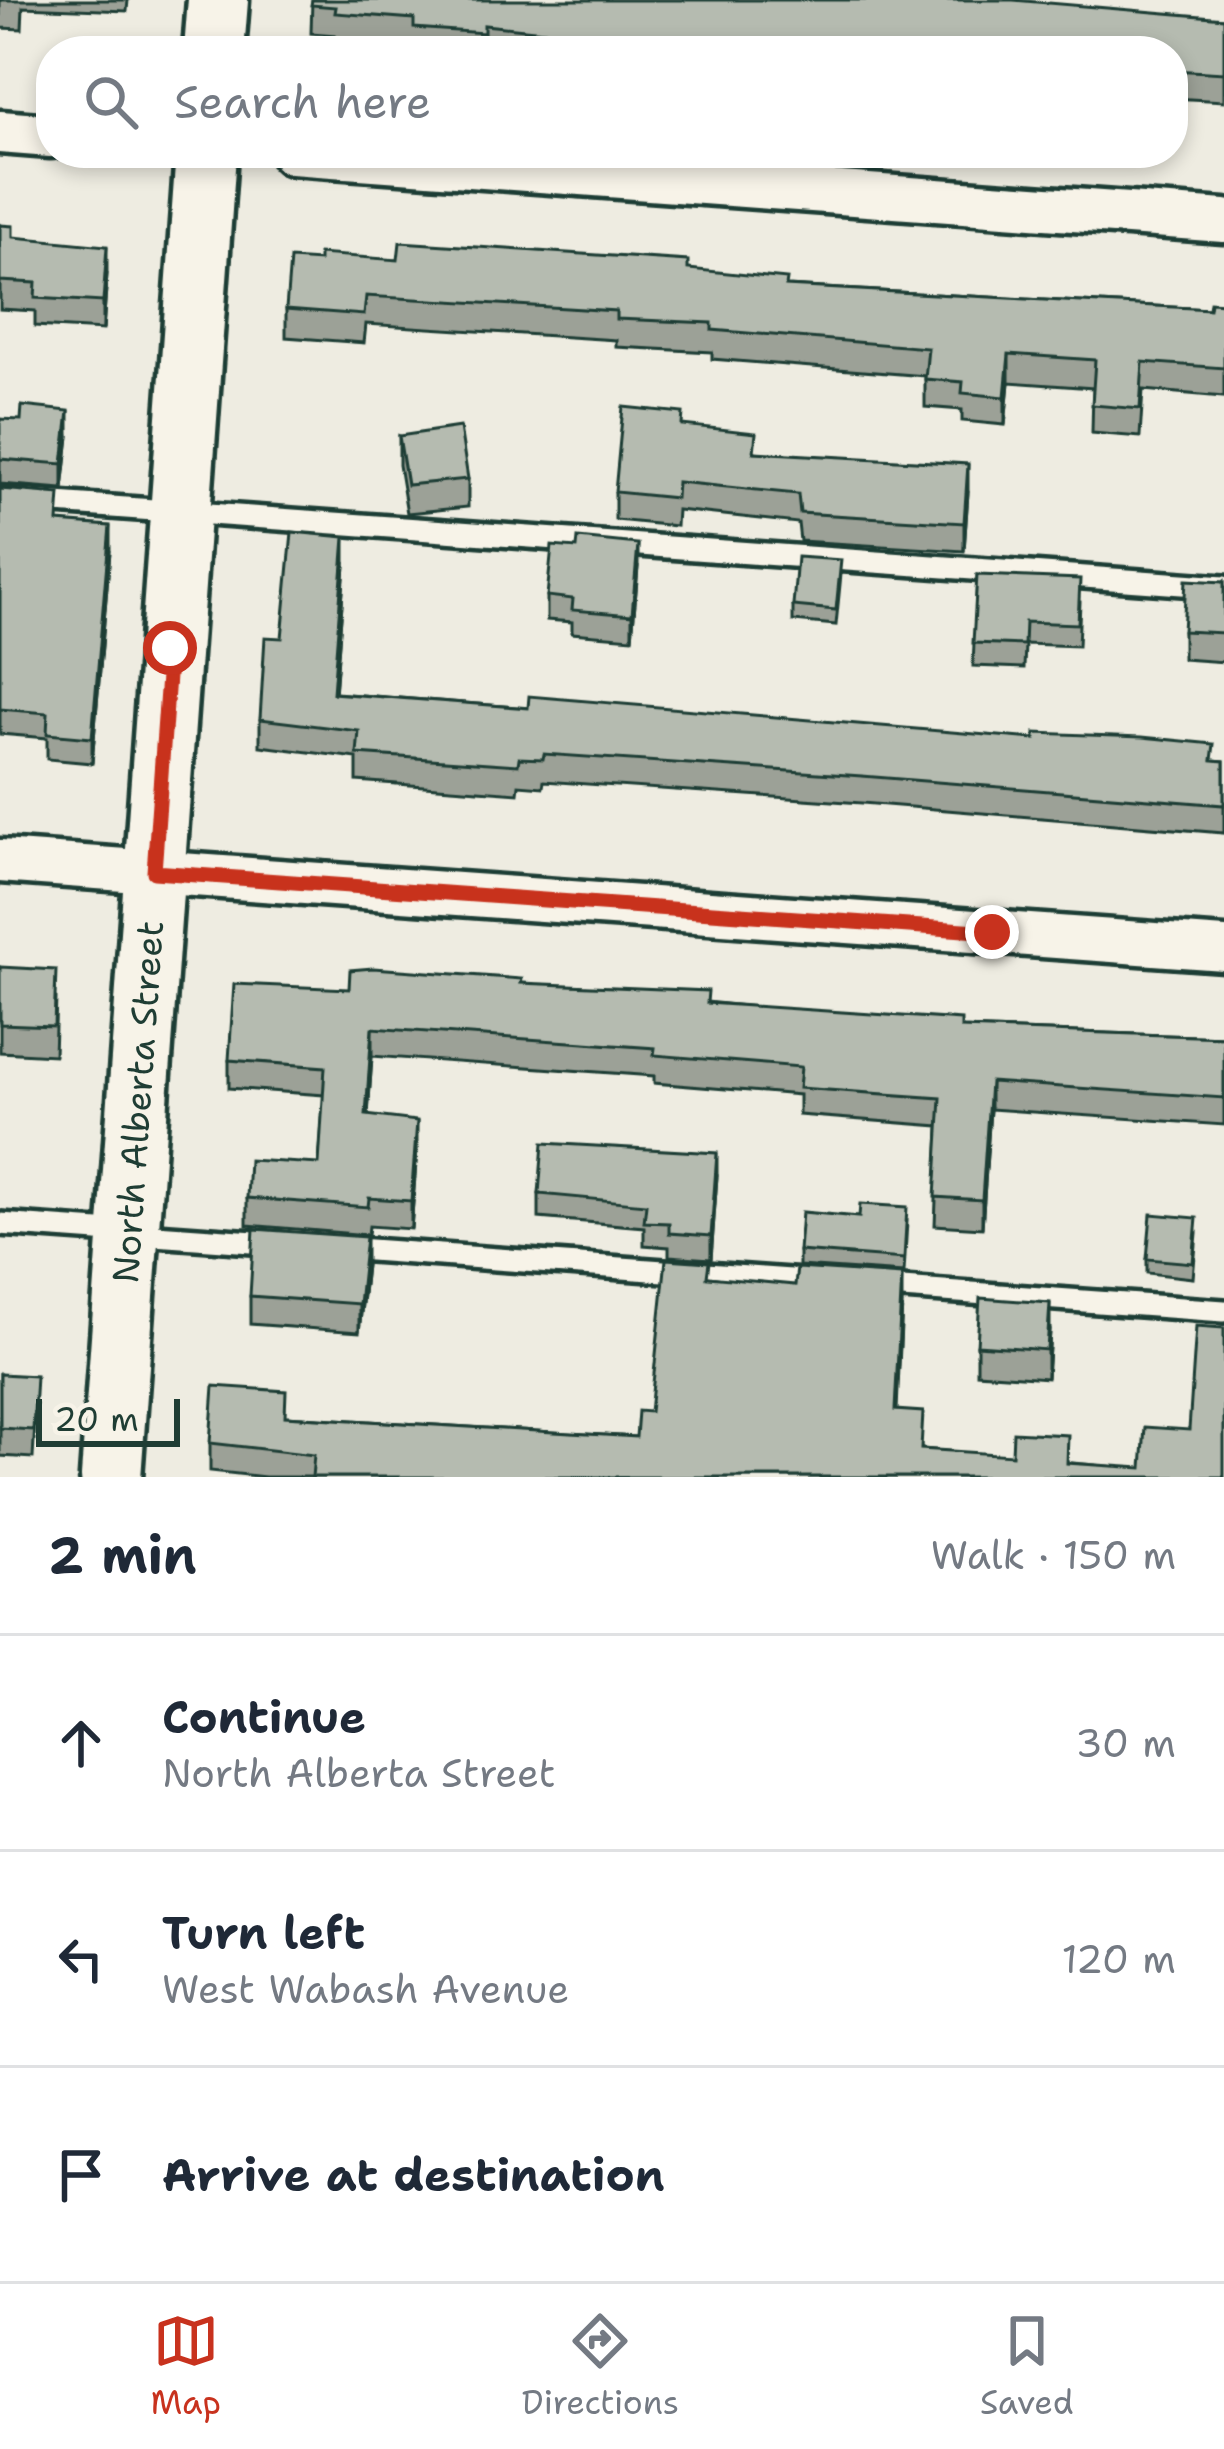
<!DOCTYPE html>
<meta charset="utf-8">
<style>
body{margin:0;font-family:"Shantell Sans",sans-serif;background:#f6f6f7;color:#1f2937}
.scale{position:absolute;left:36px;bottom:30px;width:144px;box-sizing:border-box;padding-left:12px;border:6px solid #1f3d34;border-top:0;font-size:33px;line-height:42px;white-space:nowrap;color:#1f3d34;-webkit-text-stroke:9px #f7f3e8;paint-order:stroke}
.stop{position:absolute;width:36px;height:36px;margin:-27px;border:9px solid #c8321e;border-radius:50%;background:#fff}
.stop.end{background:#c8321e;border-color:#fff;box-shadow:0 3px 12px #0008}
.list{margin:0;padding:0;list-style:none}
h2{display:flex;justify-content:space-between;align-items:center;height:156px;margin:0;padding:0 48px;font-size:51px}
h2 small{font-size:39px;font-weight:400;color:#747a83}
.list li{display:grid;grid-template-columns:78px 1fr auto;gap:36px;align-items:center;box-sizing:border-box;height:216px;padding:0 48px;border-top:3px solid #e0e1e3}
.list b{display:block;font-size:45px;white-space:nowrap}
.list p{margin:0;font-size:39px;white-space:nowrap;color:#747a83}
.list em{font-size:39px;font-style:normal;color:#747a83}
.icon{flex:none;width:66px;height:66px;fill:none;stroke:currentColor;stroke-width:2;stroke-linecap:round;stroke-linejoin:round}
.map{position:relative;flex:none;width:1224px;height:1477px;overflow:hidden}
.search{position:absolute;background:#fff;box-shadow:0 6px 18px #0003;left:36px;right:36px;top:36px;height:132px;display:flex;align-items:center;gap:30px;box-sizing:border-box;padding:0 42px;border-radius:48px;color:#747a83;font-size:45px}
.sheet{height:804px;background:#fff}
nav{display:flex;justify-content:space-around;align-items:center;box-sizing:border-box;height:168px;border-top:3px solid #e0e1e3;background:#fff;font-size:33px;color:#747a83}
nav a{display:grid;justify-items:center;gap:6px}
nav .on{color:#c8321e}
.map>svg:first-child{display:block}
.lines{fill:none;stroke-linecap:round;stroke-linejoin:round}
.service-casing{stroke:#1f3d34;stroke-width:30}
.minor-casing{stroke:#1f3d34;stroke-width:51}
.secondary-casing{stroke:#1f3d34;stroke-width:69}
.service{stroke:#f7f3e8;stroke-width:21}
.minor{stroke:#f7f3e8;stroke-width:42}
.secondary{stroke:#f7f3e8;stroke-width:60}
.wall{fill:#9ca197;stroke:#1f3d34;stroke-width:3}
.shaded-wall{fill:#7f837b;stroke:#1f3d34;stroke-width:3}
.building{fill:#b5bbb0;stroke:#1f3d34;stroke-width:3}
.route{stroke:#c8321e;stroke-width:15}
.labels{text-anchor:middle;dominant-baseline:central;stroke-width:9;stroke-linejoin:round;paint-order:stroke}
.street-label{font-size:36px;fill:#1f3d34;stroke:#f7f3e8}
</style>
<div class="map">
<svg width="1224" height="1477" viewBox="0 0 1224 1477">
<rect width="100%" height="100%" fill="#eeece1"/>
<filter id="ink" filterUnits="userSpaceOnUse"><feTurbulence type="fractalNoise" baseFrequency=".00833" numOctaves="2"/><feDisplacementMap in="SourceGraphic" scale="24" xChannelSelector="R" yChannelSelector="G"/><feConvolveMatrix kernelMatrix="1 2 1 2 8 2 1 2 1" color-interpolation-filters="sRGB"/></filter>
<g filter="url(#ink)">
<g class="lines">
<defs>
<g id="service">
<path d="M0,499l1224,88"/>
<path d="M0,1224l281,20"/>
<path d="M342,1248l477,34"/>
<path d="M874,1286l350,25"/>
</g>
<g id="minor">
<path d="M0,132l51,4"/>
<path d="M292,153l932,68"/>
<path d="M0,861l1224,88"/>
</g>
<g id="secondary">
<path d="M214,51l4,-51"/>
<path d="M111,1477l95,-1324"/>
</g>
</defs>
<use href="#service" class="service-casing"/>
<use href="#minor" class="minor-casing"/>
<use href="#secondary" class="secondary-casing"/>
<use href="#service" class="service"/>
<use href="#minor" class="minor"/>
<use href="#secondary" class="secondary"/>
</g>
<g class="wall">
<path d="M0,0h128l-1,11 -104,-4 -1,22 -22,-1z"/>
<path d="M312,0l912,18v83l-51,-3v-47h-759v-4l-79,-6v-6l-24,-2z"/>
<path d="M0,225l13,12 94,37 -4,56 -68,-4v-15l-35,-2z"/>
<path d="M398,260l290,9 99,17 422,23 15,-6v94l-81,-7 -3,47 -48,-4 1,-45 -84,-6 -4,43 -43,-4v-11l-37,-3v-31l-213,-17v-7l-96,-5v-7l-250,-16 -2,19 -78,-6v-28l33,-48z"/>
<path d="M0,419l69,17 -6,53 -63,-5z"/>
<path d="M683,426l73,26 212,40 -4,59 -164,-10 -2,-18 -121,-13 -1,16 -61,-6v-28z"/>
<path d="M399,436l69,43v28l-61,6 -8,-48z"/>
<path d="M0,489l110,62 -18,212 -45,-4v-21l-47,-4z"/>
<path d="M345,565l-10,128 889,68v72l-362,-30 -318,-22 -1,6 -24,-2 -1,8 -161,-12v-23l-97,-12v-27l22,-81z"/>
<path d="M638,567l-6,71 -60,-5v-11l-25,-2v-24z"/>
<path d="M841,574l-5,51 -43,-4v-15z"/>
<path d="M977,575l103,27 -2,44 -53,-2 -1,24 -51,-2z"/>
<path d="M1224,582v80l-41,-3v-28z"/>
<path d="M0,967l56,31 -2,57 -54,-3z"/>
<path d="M522,983l439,45 263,9v88l-234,-16 -8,119 -47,-3 4,-99 -140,-11v-20l-145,-12v-7l-282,-20 -4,60 49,33 -6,80 -42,-3 -1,9 -121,-10v-27l72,-34 5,-69 -95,-7v-28l120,-71z"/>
<path d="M717,1176l-6,83 -42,-3v-9l-25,-2v-18l-105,-9v-24z"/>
<path d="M907,1221l-3,52 -105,-7v-15z"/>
<path d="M1197,1233l-4,45 -46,-5v-14z"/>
<path d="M366,1265l-7,67 -109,-8v-28z"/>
<path d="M709,1277l193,26 -5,107 25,39 302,28h-959l-55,-6v-28l76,-27 350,21 14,-25z"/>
<path d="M1050,1331l-3,47 -70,-5v-28z"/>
<path d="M0,1374l36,30 -3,54 -33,-2z"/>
</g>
<g class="shaded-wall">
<path d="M107,246v28l-4,56v-28z"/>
<path d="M1009,354v28l-4,43v-28z"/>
<path d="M69,411v25l-6,53v-25z"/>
<path d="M968,464v28l-4,59v-28z"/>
<path d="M110,526v25l-18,212v-25z"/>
<path d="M345,537v28l-12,156v-28z"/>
<path d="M638,544v23l-6,71v-23z"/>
<path d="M372,1028v28l-6,87v-28z"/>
<path d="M990,1082v27l-8,119v-28z"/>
<path d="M417,1121v28l-6,80v-28z"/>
<path d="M717,1153v23l-6,83v-23z"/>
<path d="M366,1237v28l-7,67v-28z"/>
<path d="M902,1275v28l-7,135v-28z"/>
<path d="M1050,1303v28l-3,47v-28z"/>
</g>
<g class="building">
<path d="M312,0h701l211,18v55l-51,-3v-19h-267l-98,-7v7h-65l-259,-26v8l-70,-5v-9l-79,-6 1,-6 -25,-2z"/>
<path d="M0,225l13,1v11l94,9 -4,56 -68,-4 1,-15 -36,-2z"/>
<path d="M400,242l288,19v8l99,10 -1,7 423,23 1,-7 14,1v65l-81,-6 -3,47 -48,-4 3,-45 -86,-6 -4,43 -43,-4 1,-11 -38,-3 3,-31 -216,-18v-7l-96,-4v-8l-250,-15 -2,19 -78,-6 4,-50 29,2v-7l79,6z"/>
<path d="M22,406l47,5 -6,53 -63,-5v-40l21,1z"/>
<path d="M623,407l60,6 -1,12 74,8 -2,19 214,12 -4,59 -164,-10 -2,-19 -121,-12 -1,16 -61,-6z"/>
<path d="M460,427l8,52 -61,6 -8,-49z"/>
<path d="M0,489l60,5 -2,28 52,4 -18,212 -45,-4 1,-21 -48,-4z"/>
<path d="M292,532l53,5 -12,156 195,15 1,-12 506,43v-6l107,4 72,7 -2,16 12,1v44l-362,-29 -318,-22 -1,5 -24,-1 -1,7 -161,-11 2,-23 -99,-12 5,-82 17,1z"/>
<path d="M578,538l60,6 -6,71 -60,-5 1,-11 -26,-3 5,-50 25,2z"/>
<path d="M797,557l44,3 -5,50 -43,-4z"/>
<path d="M977,575l103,4 -2,45 -53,-2 -1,23 -51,-2z"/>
<path d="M1186,580l38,2v51l-41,-2z"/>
<path d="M0,967l56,3 -2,56 -54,-2z"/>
<path d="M373,968l149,11 -1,4 187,8 -1,12 254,17v8l263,9v61l-234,-16 -8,118 -47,-3 6,-99 -142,-10 2,-21 -147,-12 1,-7 -283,-20 -6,87 51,6 -6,80 -42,-3 -1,9 -121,-9 2,-38 70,4 6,-97 -96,-7 5,-76 115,5 1,-19z"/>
<path d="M543,1143l174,10 -6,83 -42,-3v-10l-25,-1 2,-18 -107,-10z"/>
<path d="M860,1204l47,3 -3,52 -105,-8 3,-39 57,5z"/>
<path d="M1151,1214l46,4 -4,45 -46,-4z"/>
<path d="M254,1229l112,8 -7,67 -109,-8z"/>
<path d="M666,1259l43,3 -2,15 88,8 2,-17 105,7 -7,135 28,2 -2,37 91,6 1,-23 55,3 -1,28 75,5 3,-41 44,3 7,-104 28,2v149h-912l2,-22 -104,-12 4,-57 72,5 -1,25 351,21 2,-26 12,1z"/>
<path d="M980,1298l70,5 -3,47 -70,-5z"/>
<path d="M0,1374l36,2 -3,54 -33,-2z"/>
</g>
</g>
<g class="lines" filter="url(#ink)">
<path class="route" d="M170,648l-16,224 838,60"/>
</g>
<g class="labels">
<g class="street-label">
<text transform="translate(138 1102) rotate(-86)">North Alberta Street</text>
</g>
</g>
</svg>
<div class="scale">20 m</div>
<div class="stop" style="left:170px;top:648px"></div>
<div class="stop end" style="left:992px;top:932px"></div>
<div class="search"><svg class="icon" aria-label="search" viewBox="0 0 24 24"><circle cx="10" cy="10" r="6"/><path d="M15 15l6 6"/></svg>Search here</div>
</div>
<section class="sheet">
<h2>2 min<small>Walk · 150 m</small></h2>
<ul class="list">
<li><svg class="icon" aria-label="ahead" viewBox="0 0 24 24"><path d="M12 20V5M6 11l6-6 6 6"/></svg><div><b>Continue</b><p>North Alberta Street</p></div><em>30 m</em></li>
<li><svg class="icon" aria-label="left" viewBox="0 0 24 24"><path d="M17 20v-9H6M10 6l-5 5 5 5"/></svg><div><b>Turn left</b><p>West Wabash Avenue</p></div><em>120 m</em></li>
<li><svg class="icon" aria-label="arrive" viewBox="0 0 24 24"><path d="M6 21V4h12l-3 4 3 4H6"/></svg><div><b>Arrive at destination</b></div></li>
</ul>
</section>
<nav>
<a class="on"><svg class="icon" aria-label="map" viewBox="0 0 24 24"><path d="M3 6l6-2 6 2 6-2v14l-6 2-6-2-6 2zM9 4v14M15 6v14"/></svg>Map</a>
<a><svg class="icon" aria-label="directions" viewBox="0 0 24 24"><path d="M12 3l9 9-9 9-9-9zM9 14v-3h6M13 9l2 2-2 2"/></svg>Directions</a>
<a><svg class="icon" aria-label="saved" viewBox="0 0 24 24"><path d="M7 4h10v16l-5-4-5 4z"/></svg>Saved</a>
</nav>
